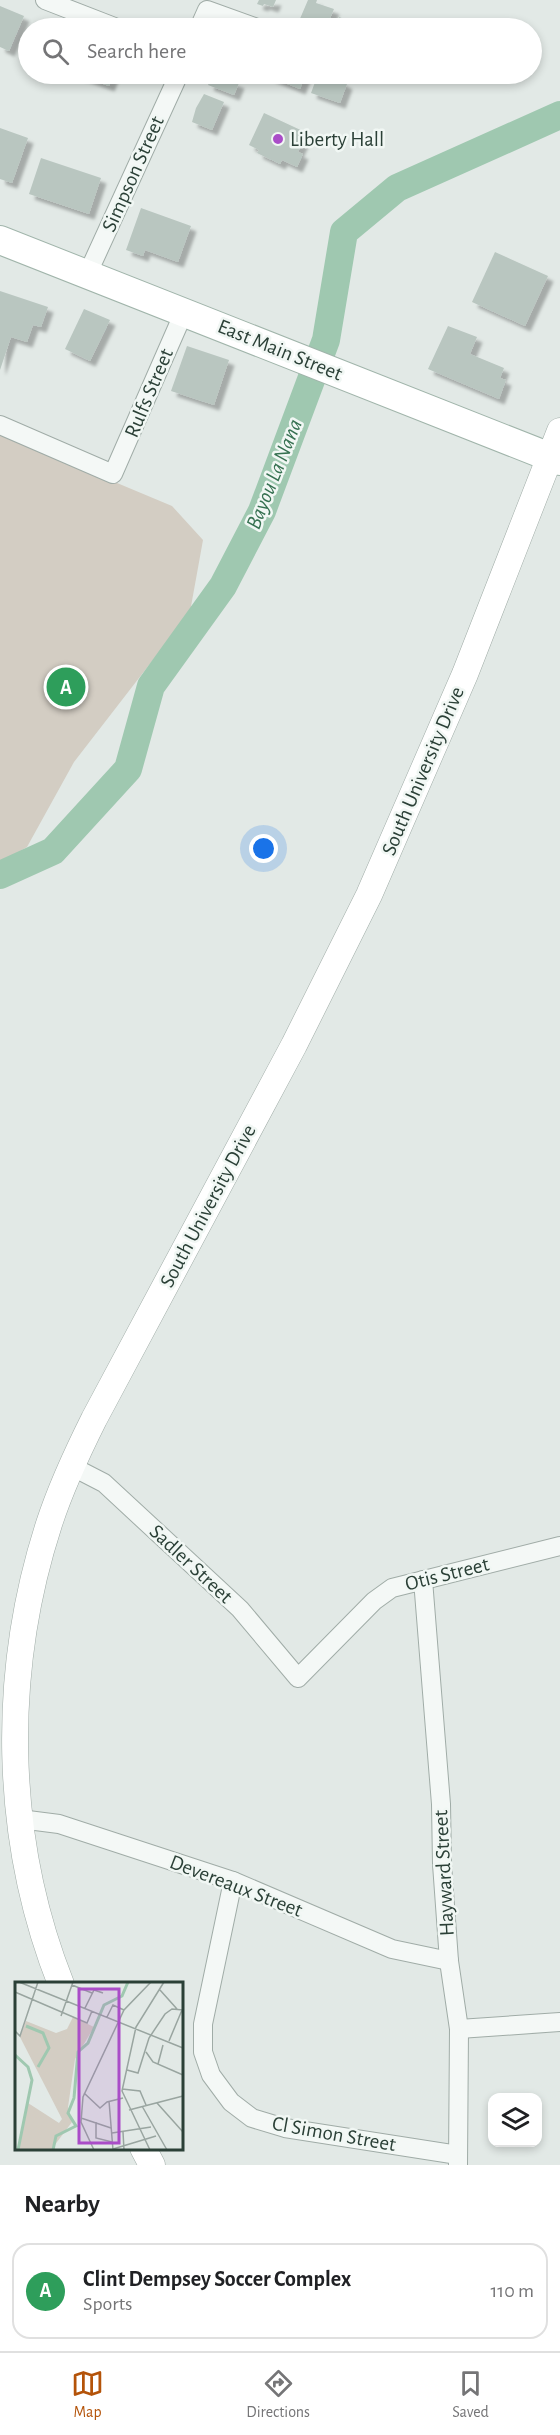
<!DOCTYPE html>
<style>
body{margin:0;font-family:"Alegreya Sans",sans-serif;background:#f6f6f6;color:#202124}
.controls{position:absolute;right:18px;bottom:18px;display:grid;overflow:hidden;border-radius:12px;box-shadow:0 3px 9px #0003}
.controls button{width:54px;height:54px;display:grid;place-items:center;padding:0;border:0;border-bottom:2px solid #e0e0e0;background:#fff;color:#202124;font:30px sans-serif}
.you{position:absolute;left:264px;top:849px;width:21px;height:21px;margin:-15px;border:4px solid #fff;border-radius:50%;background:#1a73e8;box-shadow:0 0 0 9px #1a73e833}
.badge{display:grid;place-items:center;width:39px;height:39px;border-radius:50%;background:#b45309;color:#fff;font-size:20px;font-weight:700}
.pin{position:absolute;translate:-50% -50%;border:3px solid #fff;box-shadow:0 2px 6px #0006}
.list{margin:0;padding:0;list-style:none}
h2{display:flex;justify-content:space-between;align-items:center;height:78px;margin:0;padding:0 24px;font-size:26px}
h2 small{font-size:20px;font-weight:400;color:#757577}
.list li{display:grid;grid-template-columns:39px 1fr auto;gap:18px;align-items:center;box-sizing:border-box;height:96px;margin:0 12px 12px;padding:0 12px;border:2px solid #e0e0e0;border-radius:18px}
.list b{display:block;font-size:22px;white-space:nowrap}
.list p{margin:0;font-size:20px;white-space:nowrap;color:#757577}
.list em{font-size:20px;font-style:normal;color:#757577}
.icon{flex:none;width:33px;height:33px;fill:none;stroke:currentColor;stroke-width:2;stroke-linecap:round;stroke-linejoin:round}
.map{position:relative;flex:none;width:560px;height:2165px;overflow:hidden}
.search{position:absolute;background:#fff;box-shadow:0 3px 9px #0003;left:18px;right:18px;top:18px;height:66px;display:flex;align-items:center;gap:15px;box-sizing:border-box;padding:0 21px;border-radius:33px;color:#757577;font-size:22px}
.sheet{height:186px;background:#fff}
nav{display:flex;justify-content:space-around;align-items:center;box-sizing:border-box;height:84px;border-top:2px solid #e0e0e0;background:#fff;font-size:16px;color:#757577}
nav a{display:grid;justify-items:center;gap:3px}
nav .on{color:#b45309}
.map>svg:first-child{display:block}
.green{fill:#d3cdc3}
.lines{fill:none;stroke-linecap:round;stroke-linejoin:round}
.river{stroke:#9fc8b0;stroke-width:28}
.building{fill:#b9c6c0;filter:url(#shadow)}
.street-casing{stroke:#a0aca7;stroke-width:20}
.secondary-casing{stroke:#a0aca7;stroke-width:27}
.primary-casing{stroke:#a1b5ab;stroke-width:30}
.street{stroke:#f4f8f6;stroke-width:18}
.secondary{stroke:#fff;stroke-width:26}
.primary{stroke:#fff;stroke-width:28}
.poi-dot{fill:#aa4dc8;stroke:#f1f7f4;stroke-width:2}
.labels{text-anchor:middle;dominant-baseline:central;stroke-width:5;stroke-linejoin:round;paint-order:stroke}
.poi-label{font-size:21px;fill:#2b4037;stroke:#f1f7f4;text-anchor:start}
.street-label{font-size:21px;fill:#2b4037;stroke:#f1f7f4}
.water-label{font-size:22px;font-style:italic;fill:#377252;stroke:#f1f7f4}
.inset-river{fill:none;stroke:#9fc8b0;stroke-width:3}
.inset-road{fill:none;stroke:#99a5a0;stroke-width:1.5}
.view{fill:#aa4dc8;fill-opacity:0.15;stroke:#aa4dc8;stroke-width:3}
.inset-edge{fill:none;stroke:#2b4037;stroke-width:3}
</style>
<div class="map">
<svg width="560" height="2165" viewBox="0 0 560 2165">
<defs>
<filter id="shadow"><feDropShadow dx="5.5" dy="5.5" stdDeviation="1.5" flood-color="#0004"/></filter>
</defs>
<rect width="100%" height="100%" fill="#e2e9e6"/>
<path class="green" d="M0,434l172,72 31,34 -13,72 -116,150 -47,85 -27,16z"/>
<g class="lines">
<path class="river" d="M0,875l53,-24 75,-82 23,-83 72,-100 39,-75 64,-171 18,-108 53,-44 163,-73"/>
</g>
<g class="building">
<path d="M259,0h17l-3,7 -9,-3 -1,2 -6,-2z"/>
<path d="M308,0h9l-1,3 18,6 -8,19 -24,-3 1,-3 -4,-1z"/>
<path d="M0,6l24,10 -15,35 -9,-4z"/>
<path d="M339,17l30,11h-35z"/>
<path d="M75,74h39l-5,12z"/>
<path d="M213,74l26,9 -5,12 -26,-10z"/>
<path d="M272,74h34l-6,15 -30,-12z"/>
<path d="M318,74l16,3 13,7 -7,19 -29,-10z"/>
<path d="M204,94l20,8 -12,28 -20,-8 4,-14z"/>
<path d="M264,113l43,20 -9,19 5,2 -6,13 -15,-7 -2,4 -23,-11 2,-3 -10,-5z"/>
<path d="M0,128l28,10 -16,45 -12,-4z"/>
<path d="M41,158l60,20 -12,36 -60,-20z"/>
<path d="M141,208l50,18 -13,36 -33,-12 -2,6 -17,-6z"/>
<path d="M495,252l53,24 -23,50 -53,-24z"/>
<path d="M0,291l48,16 -7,20 -8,-2 -6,17 -16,-5 -11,33z"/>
<path d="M84,309l26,11 -20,41 -25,-12z"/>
<path d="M448,326l29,11 -7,17 34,14 -4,10 6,2 -7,19 -71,-30z"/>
<path d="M187,346l42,14 -15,45 -43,-14z"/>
</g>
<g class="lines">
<defs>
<g id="street">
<path d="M45,0l72,28"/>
<path d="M199,28l8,-18 50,18"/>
<path d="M87,275l92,-201"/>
<path d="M0,425l113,49 71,-162"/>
<path d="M71,1466l33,17 136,126 58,69 76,-77 18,-13 168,-42"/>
<path d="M423,1580l18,224 1,60 7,97 10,68 -1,136"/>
<path d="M20,1819l39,5 174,57 159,68 57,12"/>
<path d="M233,1881l-30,143v28l8,23 20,27 21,16 33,10 173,27"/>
<path d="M459,2029l101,-7"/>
</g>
<g id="secondary">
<path d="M61,1984c-58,-146 -60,-312 -12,-460 12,-37 28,-71 45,-105l200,-374 75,-150 96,-221 95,-243"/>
<path d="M143,2148l9,17"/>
</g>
<path id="primary" d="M0,240l560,221"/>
</defs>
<use href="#street" class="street-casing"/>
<use href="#secondary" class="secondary-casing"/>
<use href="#primary" class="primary-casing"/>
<use href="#street" class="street"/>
<use href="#secondary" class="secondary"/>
<use href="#primary" class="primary"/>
</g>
<circle class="poi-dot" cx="278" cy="139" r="6"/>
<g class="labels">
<g class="poi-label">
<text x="290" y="139">Liberty Hall</text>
</g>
<g class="street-label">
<text transform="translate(133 174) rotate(-66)">Simpson Street</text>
<text transform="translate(280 350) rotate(22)">East Main Street</text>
<text transform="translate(149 393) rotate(-67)">Rulfs Street</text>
<text transform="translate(423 771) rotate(-67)">South University Drive</text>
<text transform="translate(208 1206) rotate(-62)">South University Drive</text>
<text transform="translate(191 1564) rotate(43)">Sadler Street</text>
<text transform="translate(447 1574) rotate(-14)">Otis Street</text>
<text transform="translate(444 1873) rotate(-93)">Hayward Street</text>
<text transform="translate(236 1886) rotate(21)">Devereaux Street</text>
<text transform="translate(334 2134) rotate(10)">Cl Simon Street</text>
</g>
<g class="water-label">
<text transform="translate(274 474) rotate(-68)">Bayou La Nana</text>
</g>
</g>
<g transform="translate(15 1982)">
<rect width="168" height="168" fill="#e2e9e6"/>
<path d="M58,35l21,10 -19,32 -7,48 4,15 -21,28h-33l10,-47 31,20 3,-4 -42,-82 6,-16 30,12 11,-4z" fill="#d3cdc3"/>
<path class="inset-river" d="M11,44l17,7 6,15 -11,19M0,73l13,12 4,13 -14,70M38,168l3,-14 20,-10 -8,-13 6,-15 4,-46 10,-9 16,-38 18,-9 6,-14"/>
<path class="inset-road" d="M4,0l164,66M57,3l20,8M145,8l17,19M0,10l72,31 5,-12M70,26l9,-18 9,3M46,34l12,-34M92,35l6,-12 11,5M0,49l5,5 18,-54M154,59l13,-31M131,70l7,10 30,13M143,82l5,-19M112,88l11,3 11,-35 16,-24 7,-5 11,1M107,107l18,2 6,14M69,111l16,15 7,-6 16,-4M94,119l4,49M142,121l26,29M127,124l25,44M114,128l54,-14M66,136l30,10M81,140v16l16,4M108,150l1,18M97,151l39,-6M98,167l43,-13M79,168l-13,-28 2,-25 41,-87 27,-28M135,168l-28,-59 14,-64 28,-45"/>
<path class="view" d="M64,7h40v154h-40z"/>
<rect width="168" height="168" class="inset-edge"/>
</g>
</svg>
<div class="controls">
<button><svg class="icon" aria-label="layers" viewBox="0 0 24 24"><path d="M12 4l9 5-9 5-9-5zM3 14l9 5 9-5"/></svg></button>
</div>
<div class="you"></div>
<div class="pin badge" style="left:66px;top:687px;background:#2e9e5b">A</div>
<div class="search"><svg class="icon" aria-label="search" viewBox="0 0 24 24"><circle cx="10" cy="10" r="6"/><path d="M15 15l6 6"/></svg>Search here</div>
</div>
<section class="sheet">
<h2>Nearby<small></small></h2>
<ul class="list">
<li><span class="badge" style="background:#2e9e5b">A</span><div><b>Clint Dempsey Soccer Complex</b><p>Sports</p></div><em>110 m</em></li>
</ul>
</section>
<nav>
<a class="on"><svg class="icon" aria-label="map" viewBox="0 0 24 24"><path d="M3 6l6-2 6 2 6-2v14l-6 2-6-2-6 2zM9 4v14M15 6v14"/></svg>Map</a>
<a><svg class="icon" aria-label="directions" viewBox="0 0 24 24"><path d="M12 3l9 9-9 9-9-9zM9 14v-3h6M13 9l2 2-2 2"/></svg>Directions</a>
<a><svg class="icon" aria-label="saved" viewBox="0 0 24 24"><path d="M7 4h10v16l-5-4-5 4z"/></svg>Saved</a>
</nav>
